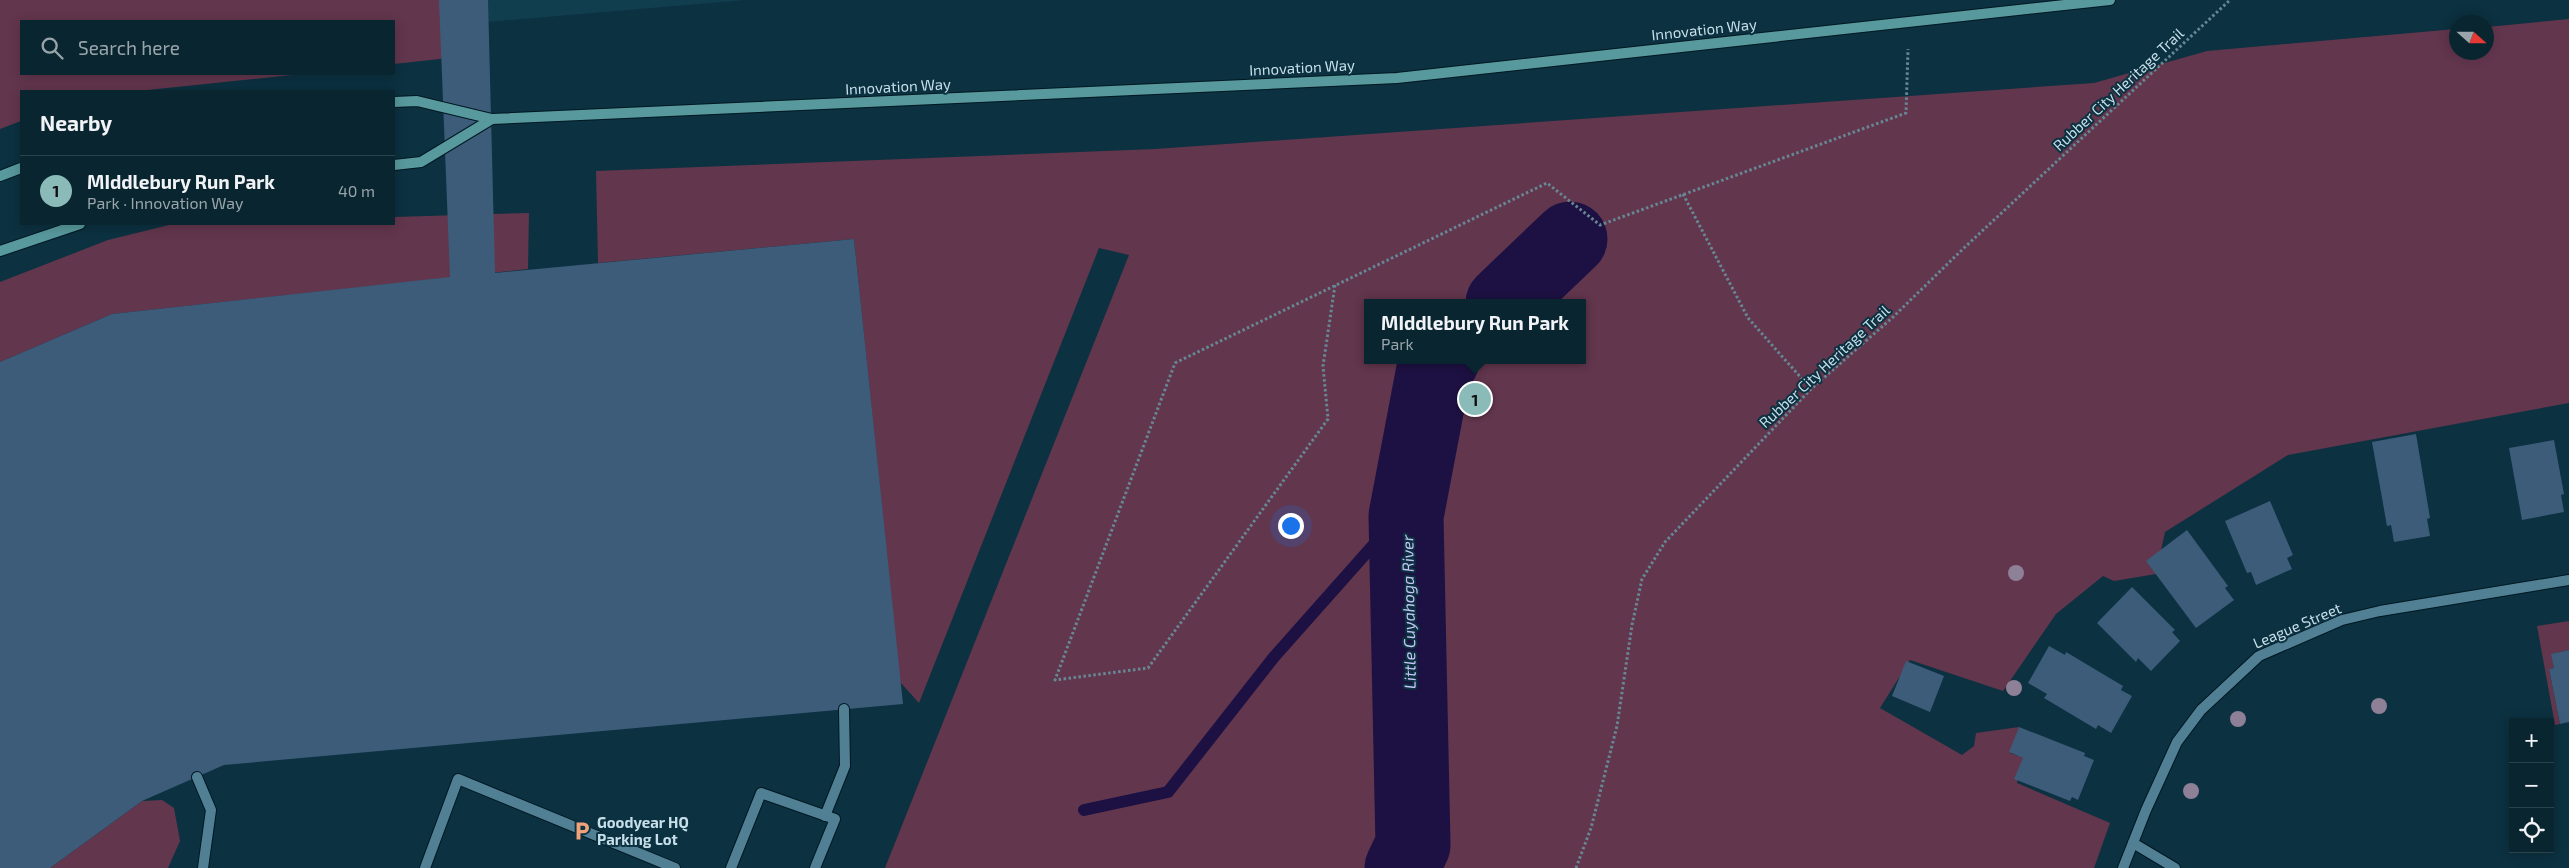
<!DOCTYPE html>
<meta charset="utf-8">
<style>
body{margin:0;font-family:"Exo 2",sans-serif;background:#17313c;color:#f1f3f6}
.controls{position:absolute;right:15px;bottom:15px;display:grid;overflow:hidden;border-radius:0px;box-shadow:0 2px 12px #0003}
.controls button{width:45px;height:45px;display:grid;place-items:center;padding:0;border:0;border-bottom:1px solid #29424c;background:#092530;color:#f1f3f6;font:25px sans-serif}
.compass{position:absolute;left:2449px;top:15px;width:45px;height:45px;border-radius:50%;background:#092530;box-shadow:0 2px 12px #0003;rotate:111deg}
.you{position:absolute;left:1290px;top:525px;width:18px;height:18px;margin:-12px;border:4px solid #fff;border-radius:50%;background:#1a73e8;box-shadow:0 0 0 8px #1a73e833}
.badge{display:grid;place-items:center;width:32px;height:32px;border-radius:50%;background:#8bbbb9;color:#111;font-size:16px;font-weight:700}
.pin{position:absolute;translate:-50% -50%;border:2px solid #fff;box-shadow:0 1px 5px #0006}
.popup{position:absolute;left:1364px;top:299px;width:222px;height:65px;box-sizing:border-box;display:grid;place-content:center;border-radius:0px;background:#092530;filter:drop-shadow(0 1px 4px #0005);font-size:16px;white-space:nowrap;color:#99a5ab}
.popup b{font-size:19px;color:#f1f3f6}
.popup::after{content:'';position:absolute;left:50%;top:100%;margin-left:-10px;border:10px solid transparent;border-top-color:#092530}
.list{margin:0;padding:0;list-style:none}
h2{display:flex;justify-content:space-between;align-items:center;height:65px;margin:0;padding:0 20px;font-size:21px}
h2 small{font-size:16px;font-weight:400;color:#99a5ab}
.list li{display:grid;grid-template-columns:32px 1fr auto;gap:15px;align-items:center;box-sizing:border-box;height:70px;padding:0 20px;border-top:1px solid #29424c}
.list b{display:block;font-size:19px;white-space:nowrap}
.list p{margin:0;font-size:16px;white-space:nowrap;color:#99a5ab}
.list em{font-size:16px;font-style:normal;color:#99a5ab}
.icon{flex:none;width:28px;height:28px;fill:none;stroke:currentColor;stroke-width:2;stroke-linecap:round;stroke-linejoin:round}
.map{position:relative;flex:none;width:2569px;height:868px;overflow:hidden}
.search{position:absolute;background:#092530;box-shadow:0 2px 12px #0003;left:20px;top:20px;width:375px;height:55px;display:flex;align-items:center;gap:12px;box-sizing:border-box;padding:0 18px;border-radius:0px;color:#99a5ab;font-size:19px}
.panel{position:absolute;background:#092530;box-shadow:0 2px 12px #0003;left:20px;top:90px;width:375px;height:135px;border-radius:0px}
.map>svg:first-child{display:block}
.built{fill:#103e4f}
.green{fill:#62364d;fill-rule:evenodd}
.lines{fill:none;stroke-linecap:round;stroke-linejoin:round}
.stream{stroke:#1d1143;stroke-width:12}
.river{stroke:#1d1143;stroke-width:75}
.building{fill:#3d5c7a}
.lane-casing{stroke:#011822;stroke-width:12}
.street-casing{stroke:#011822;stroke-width:12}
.secondary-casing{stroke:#011822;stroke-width:12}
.path{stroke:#688794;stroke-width:3;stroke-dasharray:2.5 2.5;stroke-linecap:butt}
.lane{stroke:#518095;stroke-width:10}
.street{stroke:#518095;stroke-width:10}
.secondary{stroke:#58999d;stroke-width:10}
.tree{fill:#8e8096}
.labels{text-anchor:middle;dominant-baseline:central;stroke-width:4;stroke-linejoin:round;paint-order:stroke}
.street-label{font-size:15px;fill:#c6dfea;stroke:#0c3140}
.poi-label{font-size:15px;font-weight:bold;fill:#c6dfea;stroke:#0c3140;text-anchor:start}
.water-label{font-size:16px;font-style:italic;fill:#c8c4f8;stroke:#0c3140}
</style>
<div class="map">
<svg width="2569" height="868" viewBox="0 0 2569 868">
<rect width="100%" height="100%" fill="#0c3140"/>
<path class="built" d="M0,0h745l-351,30v-9h-373v70z"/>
<g class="green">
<path d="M0,0h444l4,58 -54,6v-43h-373v53h281l-164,17h-117v30l-21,8z"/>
<path d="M2569,19v384l-281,52 -123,77 -9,42 -42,7 -11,-5 -47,38 -53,77 -93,-31 -30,48 82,47 12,-9 2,-13 43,-6 -9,26 14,5 -7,25 93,40 -16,45h-1209l244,-613 -30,-7 -180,455 -19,-21 -46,-443 -256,24 -2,-92 559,-22 939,-66 113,-32 249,-22v23h30l1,-25zM1368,303h214v57h-214z"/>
<path d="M529,213l-1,56 -416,45 -112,48v-80l108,-42 65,-16h221v-7z"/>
<path d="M2569,621v29l-17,4 2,14 -5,1 11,55 -5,1 -18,-99z"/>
<path d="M162,800l12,8 6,33 -12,27h-118l92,-67z"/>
</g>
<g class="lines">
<path class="stream" d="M1084,810l84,-18 106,-135 134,-151"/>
<g class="river">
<path d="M1503,303l67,-64"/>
<path d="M1402,868l11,-23 -7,-329 28,-147 8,-9"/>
</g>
</g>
<g class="building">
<path d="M439,0h49l7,273 359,-34 49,465 -679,61 -82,36 -92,67h-50v-506l112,-48 338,-37z"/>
<path d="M2416,434l14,84 -3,1 3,17 -36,6 -3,-17 -4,1 -15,-84z"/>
<path d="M2554,440l10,54 -3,1 3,17 -42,8 -13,-72z"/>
<path d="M2270,501l23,54 -6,3 5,11 -36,16 -5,-13 -4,1 -22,-52z"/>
<path d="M2187,530l41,56 -3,2 9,12 -38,28 -50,-67z"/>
<path d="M2132,587l43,43 -3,2 8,9 -29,30 -13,-13 -2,4 -39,-39z"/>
<path d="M2049,646l16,9 1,-3 57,34 -2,4 11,6 -21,37 -13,-8 -2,4 -52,-31 3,-4 -19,-11z"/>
<path d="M2569,650v72l-9,2 -11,-55 5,-1 -3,-14z"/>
<path d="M1906,661l38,15 -14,36 -38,-16z"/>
<path d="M2019,727l66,26 -1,3 10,4 -16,40 -6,-3 -2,4 -56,-22 9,-21 -14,-6z"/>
</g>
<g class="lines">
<defs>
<g id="lane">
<path d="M197,777l14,33 -8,58"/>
<path d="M825,816l20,-50 -1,-57"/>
<path d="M425,868l33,-89 217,89"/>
<path d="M731,868l30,-75 74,26 -20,49"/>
</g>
<g id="street">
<path d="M2133,843l42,25"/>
<path d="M2123,868l23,-58 31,-68 24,-32 58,-54 83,-36 38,-9 189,-31"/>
</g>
<g id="secondary">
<path d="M394,102l23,-1 75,18 905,-41 713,-78"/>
<path d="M394,165l27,-3 71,-43"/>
<path d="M0,176l21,-8"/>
<path d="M0,251l80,-27"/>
</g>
</defs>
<use href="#lane" class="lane-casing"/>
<use href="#street" class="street-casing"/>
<use href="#secondary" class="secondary-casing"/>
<g class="path">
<path d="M1683,194l65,124 63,71"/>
<path d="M1335,285l-12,81 5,53 -180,249 -93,12 120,-317 372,-180 53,42 306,-112 2,-64"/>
<path d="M1576,868l15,-40 26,-102 15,-101 10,-46 23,-37 146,-153 81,-71 73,-71 265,-247"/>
</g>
<use href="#lane" class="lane"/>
<use href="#street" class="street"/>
<use href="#secondary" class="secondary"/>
</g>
<g class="tree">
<circle cx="2016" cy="573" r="8"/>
<circle cx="2014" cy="688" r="8"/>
<circle cx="2379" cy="706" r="8"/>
<circle cx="2238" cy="719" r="8"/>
<circle cx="2191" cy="791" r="8"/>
</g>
<defs>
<symbol id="parking-bare" viewBox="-9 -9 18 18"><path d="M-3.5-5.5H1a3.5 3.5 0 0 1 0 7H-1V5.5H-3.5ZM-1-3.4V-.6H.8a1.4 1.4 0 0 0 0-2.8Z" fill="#f0a279" stroke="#0c3140" stroke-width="2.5" paint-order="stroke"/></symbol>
</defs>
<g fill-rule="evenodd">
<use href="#parking-bare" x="568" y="817" width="28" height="28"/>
</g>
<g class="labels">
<g class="street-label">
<text transform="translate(1704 29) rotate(-6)">Innovation Way</text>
<text transform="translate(1302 67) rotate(-3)">Innovation Way</text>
<text transform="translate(898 86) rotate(-3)">Innovation Way</text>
<text transform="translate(2118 89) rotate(-43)">Rubber City Heritage Trail</text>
<text transform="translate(1824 366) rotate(-43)">Rubber City Heritage Trail</text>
<text transform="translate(2297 625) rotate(-23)">League Street</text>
</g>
<g class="poi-label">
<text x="597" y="822">Goodyear HQ<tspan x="597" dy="17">Parking Lot</tspan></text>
</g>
<g class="water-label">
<text transform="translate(1408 612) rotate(-91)">Little Cuyahoga River</text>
</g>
</g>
</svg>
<div class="controls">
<button>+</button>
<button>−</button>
<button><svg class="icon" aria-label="locate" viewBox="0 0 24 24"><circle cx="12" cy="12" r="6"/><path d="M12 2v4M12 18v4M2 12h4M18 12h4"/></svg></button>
</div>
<svg class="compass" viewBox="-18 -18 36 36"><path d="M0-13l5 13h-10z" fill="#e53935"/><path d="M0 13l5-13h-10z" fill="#99a5ab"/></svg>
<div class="you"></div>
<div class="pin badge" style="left:1475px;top:399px">1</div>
<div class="popup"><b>MIddlebury Run Park</b>Park</div>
<div class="search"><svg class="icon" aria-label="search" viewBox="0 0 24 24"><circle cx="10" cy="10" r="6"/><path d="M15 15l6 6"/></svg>Search here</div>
<section class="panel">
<h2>Nearby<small></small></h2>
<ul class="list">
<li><span class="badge">1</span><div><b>MIddlebury Run Park</b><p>Park · Innovation Way</p></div><em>40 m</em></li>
</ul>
</section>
</div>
